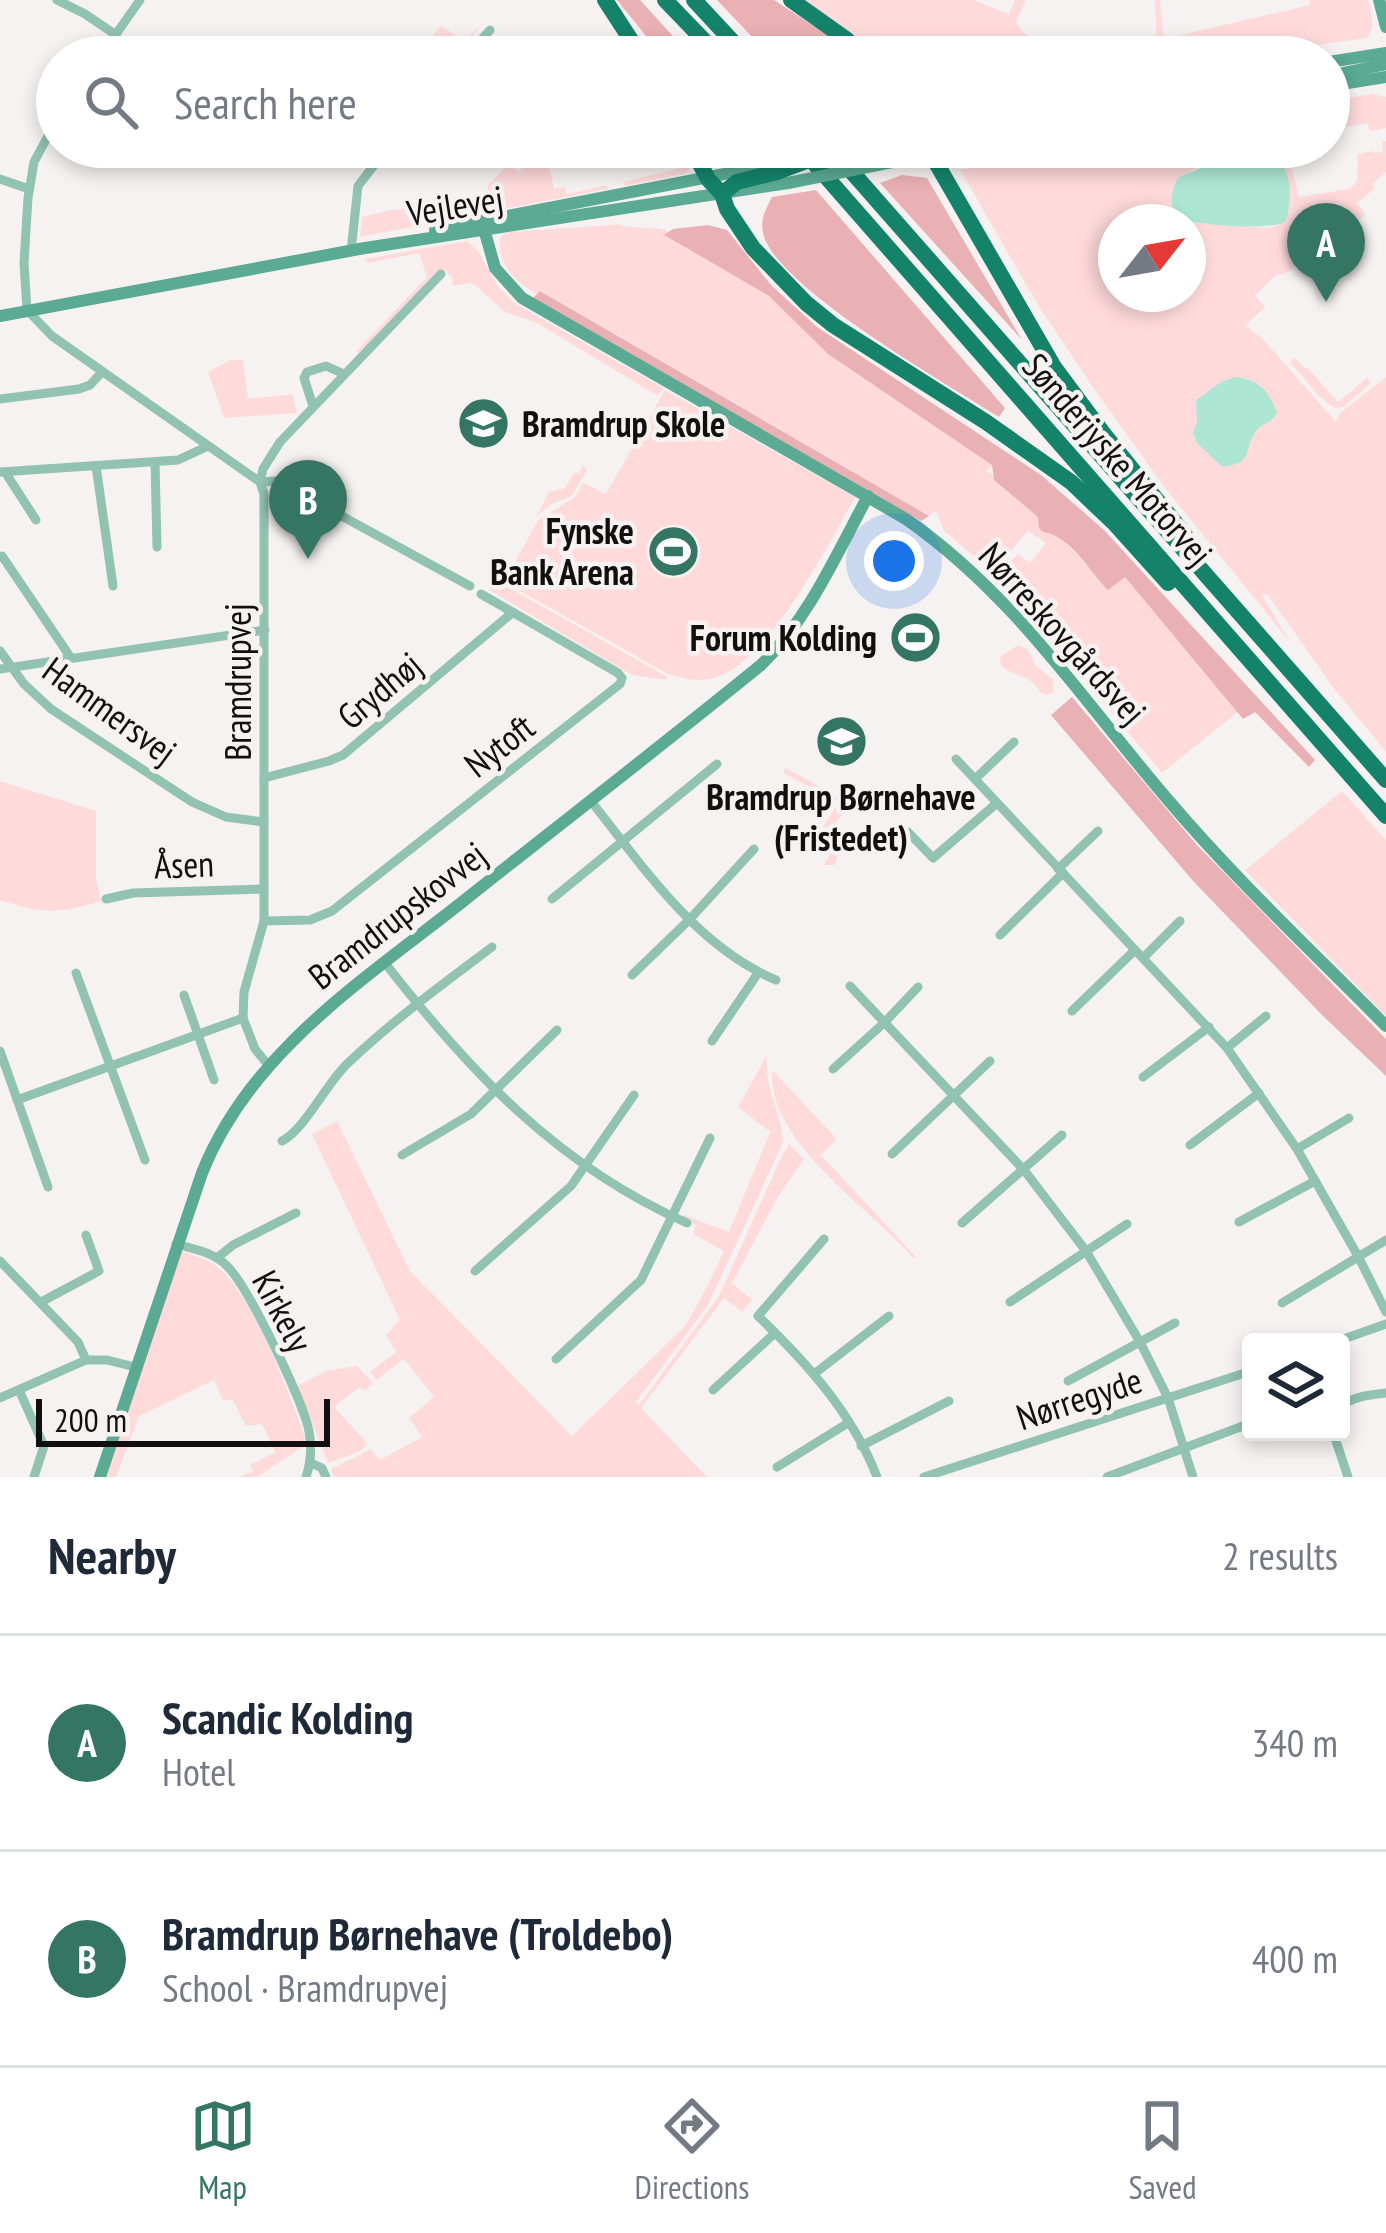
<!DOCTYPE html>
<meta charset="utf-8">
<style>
body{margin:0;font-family:"PT Sans Narrow",sans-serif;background:#f6f6f7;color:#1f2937}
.controls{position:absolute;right:36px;bottom:36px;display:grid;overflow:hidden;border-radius:12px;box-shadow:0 6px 18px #0003}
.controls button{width:108px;height:108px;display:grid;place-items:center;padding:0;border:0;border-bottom:3px solid #e0e1e3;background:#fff;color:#1f2937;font:60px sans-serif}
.compass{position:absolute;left:1098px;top:204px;width:108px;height:108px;border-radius:50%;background:#fff;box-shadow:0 6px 18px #0003;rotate:59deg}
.scale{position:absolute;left:36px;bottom:30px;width:294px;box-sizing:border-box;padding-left:12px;border:6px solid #110f0f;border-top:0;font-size:33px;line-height:42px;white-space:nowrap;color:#110f0f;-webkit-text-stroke:9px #f7f2f2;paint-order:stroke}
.you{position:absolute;left:894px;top:561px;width:42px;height:42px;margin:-30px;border:9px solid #fff;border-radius:50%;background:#1a73e8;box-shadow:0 0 0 18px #1a73e833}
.badge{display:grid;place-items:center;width:78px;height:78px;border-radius:50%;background:#357563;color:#fff;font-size:39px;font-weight:700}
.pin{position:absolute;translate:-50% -99px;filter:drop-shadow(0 3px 6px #0008)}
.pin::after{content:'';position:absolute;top:63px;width:42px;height:36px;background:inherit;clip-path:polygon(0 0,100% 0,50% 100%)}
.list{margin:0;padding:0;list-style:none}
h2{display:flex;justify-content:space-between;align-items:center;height:156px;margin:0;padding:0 48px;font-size:51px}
h2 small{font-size:39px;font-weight:400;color:#747a83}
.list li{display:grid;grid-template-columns:78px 1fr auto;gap:36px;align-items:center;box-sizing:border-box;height:216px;padding:0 48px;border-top:3px solid #e0e1e3}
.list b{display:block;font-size:45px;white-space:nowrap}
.list p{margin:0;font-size:39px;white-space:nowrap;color:#747a83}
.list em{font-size:39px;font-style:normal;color:#747a83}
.icon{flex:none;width:66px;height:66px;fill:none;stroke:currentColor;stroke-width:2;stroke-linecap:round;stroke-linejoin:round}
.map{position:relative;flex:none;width:1386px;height:1477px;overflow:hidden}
.search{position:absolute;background:#fff;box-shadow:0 6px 18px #0003;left:36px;right:36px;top:36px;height:132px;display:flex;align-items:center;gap:30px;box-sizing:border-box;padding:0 42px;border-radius:66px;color:#747a83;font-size:45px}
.sheet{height:588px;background:#fff}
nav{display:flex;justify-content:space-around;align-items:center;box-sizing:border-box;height:168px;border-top:3px solid #e0e1e3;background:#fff;font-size:33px;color:#747a83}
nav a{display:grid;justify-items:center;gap:6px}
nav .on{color:#357563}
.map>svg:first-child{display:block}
.green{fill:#fedadb;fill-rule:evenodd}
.forest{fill:#e9b1b4}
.water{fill:#ade7d4}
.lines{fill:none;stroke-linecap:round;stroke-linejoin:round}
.street{stroke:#91c2b2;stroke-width:9}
.secondary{stroke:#5baa93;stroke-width:12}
.highway{stroke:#14836a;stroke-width:16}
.secondary-bridge{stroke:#5baa93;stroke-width:12}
.highway-bridge{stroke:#14836a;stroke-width:16}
.labels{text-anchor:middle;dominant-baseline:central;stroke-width:9;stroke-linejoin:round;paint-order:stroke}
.street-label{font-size:36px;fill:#110f0f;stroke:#f7f2f2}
.poi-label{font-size:36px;font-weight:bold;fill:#110f0f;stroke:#f7f2f2;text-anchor:end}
</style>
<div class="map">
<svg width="1386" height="1477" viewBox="0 0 1386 1477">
<rect width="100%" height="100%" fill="#f7f2f2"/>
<g class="green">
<path d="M804,0h170l35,14 6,-14h11l-10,22c16,24 45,40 75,34 13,-2 24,-11 37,-13 9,-1 19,1 29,1l-2,-44h5l4,42 13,-6 133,-31v-5h58c3,14 9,26 -1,38l-50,7 -46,12h-397l-34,-32z"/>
<path d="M483,22l-27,35h-39l24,-32 23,17z"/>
<path d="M1373,94l13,3v31l-16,3 -3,-8 -38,7v-29z"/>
<path d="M1382,141h4v31l-14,12 3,4 -18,15 8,11 -31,29 -38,18v5l-13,9 -5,-1 -23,21 10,12 -20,19 17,12 74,84 4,-9 46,-36v375l-51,-62 -67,-95h-6l28,47 -122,-150 -74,-103 -56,-84 -78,-135 134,-23h159c-24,11 -64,18 -79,37l2,34 12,4h-72v72h72v-72l81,6 16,-6c2,-30 9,-56 -20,-75h18v11l6,1 10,38 50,-8 8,-7 1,-28 15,-3 1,2 9,-1z"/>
<path d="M542,147h17l-11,14 6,28 11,-2 2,7 40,-9v4l-247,48 2,-20 29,-7 37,-4 3,4 20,-4 1,-4 36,-8v-9l21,-21 10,8z"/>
<path d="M672,147l12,3 6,18 -3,5 -62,13 -2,-4 55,-13z"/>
<path d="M625,224l-6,2 44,3 5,3 -3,4 104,60 59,58 165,111 -7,6 7,4 1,5 44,37 1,11 23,10 46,51 17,-12 113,135 -76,61 -162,-195 -56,-47 -8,-20 -7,5 -388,-225 -4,3c-22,-12 -42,-31 -36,-58l8,-4zM1028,531l18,12 -16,20 -12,-9 -7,7h-9z"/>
<path d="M467,241l11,10 21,37 17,16 147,84 -5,8 -121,-73 -32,-11 -28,-25 -6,-4 -18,3 -1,-9 -9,-8 -82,84 -5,-1 71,-75 -8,-24 -52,10 -2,-4z"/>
<path d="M1295,358l10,10 2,-1 31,35 29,-24 4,5 -28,24 -8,1 -15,-11 -30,-35z"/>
<path d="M230,360h13l5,39 45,-5 4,19 -73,5 -16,-46z"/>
<path d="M665,390l190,107c-27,48 -87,167 -141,181 -17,4 -30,1 -46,-4l-164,-92 34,-62 36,-22 9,-15 23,11z"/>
<path d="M583,465l4,5 -15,26 -20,8 -16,13 13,-25 16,-4 9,-15h5z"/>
<path d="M496,578l6,6 164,92 1,4 -35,-5 -143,-85z"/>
<path d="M1018,645l10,4 8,17 17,13 1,12 -6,4c-15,-5 -2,1 -13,-10 -10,-11 -26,-10 -36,-22l2,-7z"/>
<path d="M786,768l63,35 -23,36 13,12 -4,14h-11l7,-13 -17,-12 25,-38 -56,-29z"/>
<path d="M0,781l96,30v67l5,23c-41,13 -60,13 -101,-1z"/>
<path d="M1342,791l44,49v176l-141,-146z"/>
<path d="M767,1055c-3,37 15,55 16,88l-75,162 -72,97 3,3 80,-109 64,-143 6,-9 15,15 -25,36 -47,88 20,17 -10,12 -18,-14 -83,110 66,69h-373l-3,-8 40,-20 9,11 42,-23 -13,-19 25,-21 -30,-38 -28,21 -6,-8 26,-20 -10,-17 14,-15 -88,-186 25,-13 73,150 162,165 113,-110 23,-41 16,-34 -31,-17 3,-9 -18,-8 6,-2 45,17 41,-100 -32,-25z"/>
<path d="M772,1070l65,69 -16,16 95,102 -2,2c-44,-52 -146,-115 -142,-189z"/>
<path d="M180,1251c12,4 25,7 35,14 36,24 78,136 92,179l-50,33h-17l13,-6 -3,-6 25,-13 -13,-28 -16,2 -14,-27 -9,2 -9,-21 -75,36 -23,61h-9z"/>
<path d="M357,1366l16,17 -8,8 -5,-4 -26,20 34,37 -10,8 -30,11 -30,-77 28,-15z"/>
</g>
<g class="forest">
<path d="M617,0h23l52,57h-29z"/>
<path d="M717,0h57l52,34 28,23h-83z"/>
<path d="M703,147h65l1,8 -57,11z"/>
<path d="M902,175l25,3 95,162 -142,-157z"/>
<path d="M816,190l189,218 -6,9c-50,-32 -225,-131 -236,-184 -3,-14 3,-24 9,-36z"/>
<path d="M708,225l19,5 44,55 46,42 224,148 63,55 211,230 -6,7 -54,-55 -12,7 -118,-142 -17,13c-19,-19 -37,-54 -65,-58l-4,-4 -1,-11 -44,-37 -2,-15 -164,-111 -59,-58 -105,-61 9,-6z"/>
<path d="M540,291l389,225 -8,5 -388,-223z"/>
<path d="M1072,697l124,147 190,195v37l-64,-61 -128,-133 -143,-167z"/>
</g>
<g class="water">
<path d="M1253,147c36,0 43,48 32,75 -18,9 -89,3 -109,-4 -6,-13 -6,-29 3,-41z"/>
<path d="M1237,377c22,3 33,15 40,36 -7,13 -16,9 -22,20 -13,20 0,29 -33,34l-25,-24 -4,-10 4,-10 -1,-23c16,-10 21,-19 41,-23z"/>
</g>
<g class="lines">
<g class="street">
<path d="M57,0l28,14 31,21"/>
<path d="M100,57l40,-57"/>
<path d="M466,57l24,-27"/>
<path d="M57,119l-23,43 -6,36 -4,65 3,47 25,26 208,146 4,12v427l-20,71 -1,26 12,31 14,17"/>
<path d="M0,179l29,10"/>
<path d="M351,251l7,-65 30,-39"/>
<path d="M441,274l-161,168 -17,27 -3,13 14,-1 9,3 187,102"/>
<path d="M0,399l79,-10 11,-4 12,-13"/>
<path d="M313,406l-9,-28 3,-6 19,-6 18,8"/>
<path d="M155,462l2,85"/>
<path d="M96,466l17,120"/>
<path d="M0,472l178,-12 28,-13"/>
<path d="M5,472l31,48"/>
<path d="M2,556l69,102"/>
<path d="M0,651l24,33 27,25 141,93 34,15 38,5"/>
<path d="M0,669l265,-39"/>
<path d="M956,759l271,289 70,101 61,107 28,56"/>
<path d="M264,778l65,-17 14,-6 169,-142"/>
<path d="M975,779l39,-37"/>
<path d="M590,800c53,66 105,146 186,180"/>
<path d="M908,832l25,26 64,-55"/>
<path d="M1058,869l40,-38"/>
<path d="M106,899l27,-6 131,-4"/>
<path d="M552,899l165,-135"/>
<path d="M264,921l46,-1 22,-9 288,-227 2,-6 -4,-5 -137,-79"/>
<path d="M1000,935l63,-62"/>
<path d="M1144,957l36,-36"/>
<path d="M385,963c85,109 173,203 302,260"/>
<path d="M76,973l69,187"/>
<path d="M632,975l57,-55 65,-71"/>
<path d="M850,986l174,184 62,81 54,91 28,56 25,79"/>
<path d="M184,995l30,85"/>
<path d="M1072,1011l63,-61"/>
<path d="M712,1041l46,-68"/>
<path d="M1227,1048l39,-32"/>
<path d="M0,1051l48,136"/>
<path d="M833,1069l52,-47 33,-35"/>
<path d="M1143,1077l66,-50"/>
<path d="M17,1100l226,-82"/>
<path d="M282,1141c23,-12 44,-57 65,-77 45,-43 96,-80 145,-117"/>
<path d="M1190,1145l69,-52"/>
<path d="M1297,1149l52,-31"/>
<path d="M892,1154l98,-93"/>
<path d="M402,1155l69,-41 86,-84"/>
<path d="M1239,1222l76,-41"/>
<path d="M962,1223l100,-88"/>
<path d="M824,1239l-66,77c48,46 95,98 119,161"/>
<path d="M176,1244c18,5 37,8 51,22 21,20 76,135 82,165 3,16 2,31 -3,46"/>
<path d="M217,1258l16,-13 63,-32"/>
<path d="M0,1261l78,81 8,18"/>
<path d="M475,1271l96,-85 63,-91"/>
<path d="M41,1302l58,-31 -13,-36"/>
<path d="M1010,1302l117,-78"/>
<path d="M1282,1303l104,-63"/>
<path d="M1335,1342l51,-18"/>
<path d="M556,1359l85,-79 69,-142"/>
<path d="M814,1374l75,-58"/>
<path d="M1068,1381l107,-58"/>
<path d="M19,1390l25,56 -10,31"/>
<path d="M713,1390l62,-57"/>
<path d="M0,1398l86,-38h21l28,7"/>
<path d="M1341,1406c13,-10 29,-11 45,-13"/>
<path d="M1333,1432l15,45"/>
<path d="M861,1446l88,-45"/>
<path d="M311,1463l11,5 4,9"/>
<path d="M777,1467l71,-44"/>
<path d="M924,1477l327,-106"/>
<path d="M1107,1477l144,-54"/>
</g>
<g class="secondary">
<path d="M1379,0l7,27"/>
<path d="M1329,62l57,-9"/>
<path d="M1329,76l57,-12"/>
<path d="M1329,86l57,-9"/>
<path d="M887,163l93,-16"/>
<path d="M484,229l11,39 27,30 384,221c110,77 177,182 263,282 67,79 144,151 217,225"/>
<path d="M435,230l336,-65"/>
<path d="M0,316l365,-68 423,-65"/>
<path d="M100,1477l102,-304c49,-123 165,-195 264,-274 98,-78 198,-155 295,-234 48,-47 75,-110 107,-169"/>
</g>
<g class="highway">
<path d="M605,0l37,57"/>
<path d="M665,0l55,57"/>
<path d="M694,0l53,57"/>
<path d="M791,0l55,39 18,18"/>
<path d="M691,147l17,32 14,15 5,15 26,39 53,55 27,22 153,97 85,60 43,41 54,60"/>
<path d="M800,147l586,669"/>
<path d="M830,147l556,633"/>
<path d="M927,147l127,220 49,66 82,102"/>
<path d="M722,194l15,-12 40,-10"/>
</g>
<g class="secondary-bridge">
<path d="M817,156l52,-9"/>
<path d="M788,183l99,-20"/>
</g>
<path class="highway-bridge" d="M777,172l45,-17"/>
</g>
<defs>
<symbol id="school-disc" viewBox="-11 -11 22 22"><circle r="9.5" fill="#357563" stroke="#f7f2f2"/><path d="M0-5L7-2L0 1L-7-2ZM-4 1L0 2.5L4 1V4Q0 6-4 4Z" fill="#fff"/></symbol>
<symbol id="stadium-disc" viewBox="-11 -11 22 22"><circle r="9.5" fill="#357563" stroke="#f7f2f2"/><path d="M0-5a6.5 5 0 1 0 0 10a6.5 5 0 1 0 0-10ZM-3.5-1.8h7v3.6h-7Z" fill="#fff"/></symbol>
</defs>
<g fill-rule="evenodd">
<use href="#school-disc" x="454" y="394" width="59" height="59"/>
<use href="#stadium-disc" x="644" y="522" width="59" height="59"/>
<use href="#stadium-disc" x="886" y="608" width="59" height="59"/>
<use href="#school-disc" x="812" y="712" width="59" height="59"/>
</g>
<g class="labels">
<g class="street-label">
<text transform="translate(455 205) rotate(-9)">Vejlevej</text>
<text transform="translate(1118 459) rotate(49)">Sønderjyske Motorvej</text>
<text transform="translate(1063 633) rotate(48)">Nørreskovgårdsvej</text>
<text transform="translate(237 682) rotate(-90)">Bramdrupvej</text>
<text transform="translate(379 690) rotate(-40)">Grydhøj</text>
<text transform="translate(110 710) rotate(36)">Hammersvej</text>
<text transform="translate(499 745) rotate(-38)">Nytoft</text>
<text transform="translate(184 864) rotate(-2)">Åsen</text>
<text transform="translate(397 915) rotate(-38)">Bramdrupskovvej</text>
<text transform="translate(283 1311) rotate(62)">Kirkely</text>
<text transform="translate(1079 1398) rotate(-18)">Nørregyde</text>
</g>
<g class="poi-label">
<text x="522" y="423" text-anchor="start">Bramdrup Skole</text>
<text x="634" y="530">Fynske<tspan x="634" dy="41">Bank Arena</tspan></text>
<text x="877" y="637">Forum Kolding</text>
<text x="841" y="796" text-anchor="middle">Bramdrup Børnehave<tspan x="841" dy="41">(Fristedet)</tspan></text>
</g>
</g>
</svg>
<div class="controls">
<button><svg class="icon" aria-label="layers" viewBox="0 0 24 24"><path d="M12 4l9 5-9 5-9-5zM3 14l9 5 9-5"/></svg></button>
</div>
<svg class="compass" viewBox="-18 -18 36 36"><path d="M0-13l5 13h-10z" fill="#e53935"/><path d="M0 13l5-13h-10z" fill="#747a83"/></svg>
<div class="scale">200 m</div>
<div class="you"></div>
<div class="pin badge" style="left:1326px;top:302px">A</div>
<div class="pin badge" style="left:308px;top:559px">B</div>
<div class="search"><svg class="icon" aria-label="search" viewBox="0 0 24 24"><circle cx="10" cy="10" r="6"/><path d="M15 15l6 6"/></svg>Search here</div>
</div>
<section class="sheet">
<h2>Nearby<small>2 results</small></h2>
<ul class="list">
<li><span class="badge">A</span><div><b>Scandic Kolding</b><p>Hotel</p></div><em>340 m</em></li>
<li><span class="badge">B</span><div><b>Bramdrup Børnehave (Troldebo)</b><p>School · Bramdrupvej</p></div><em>400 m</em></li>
</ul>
</section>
<nav>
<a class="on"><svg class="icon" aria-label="map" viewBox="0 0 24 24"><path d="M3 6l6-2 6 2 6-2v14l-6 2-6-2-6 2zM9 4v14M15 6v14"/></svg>Map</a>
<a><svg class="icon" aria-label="directions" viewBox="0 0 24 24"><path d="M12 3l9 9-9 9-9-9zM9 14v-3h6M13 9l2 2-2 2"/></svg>Directions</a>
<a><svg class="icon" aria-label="saved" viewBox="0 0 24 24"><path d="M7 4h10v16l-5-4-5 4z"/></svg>Saved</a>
</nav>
